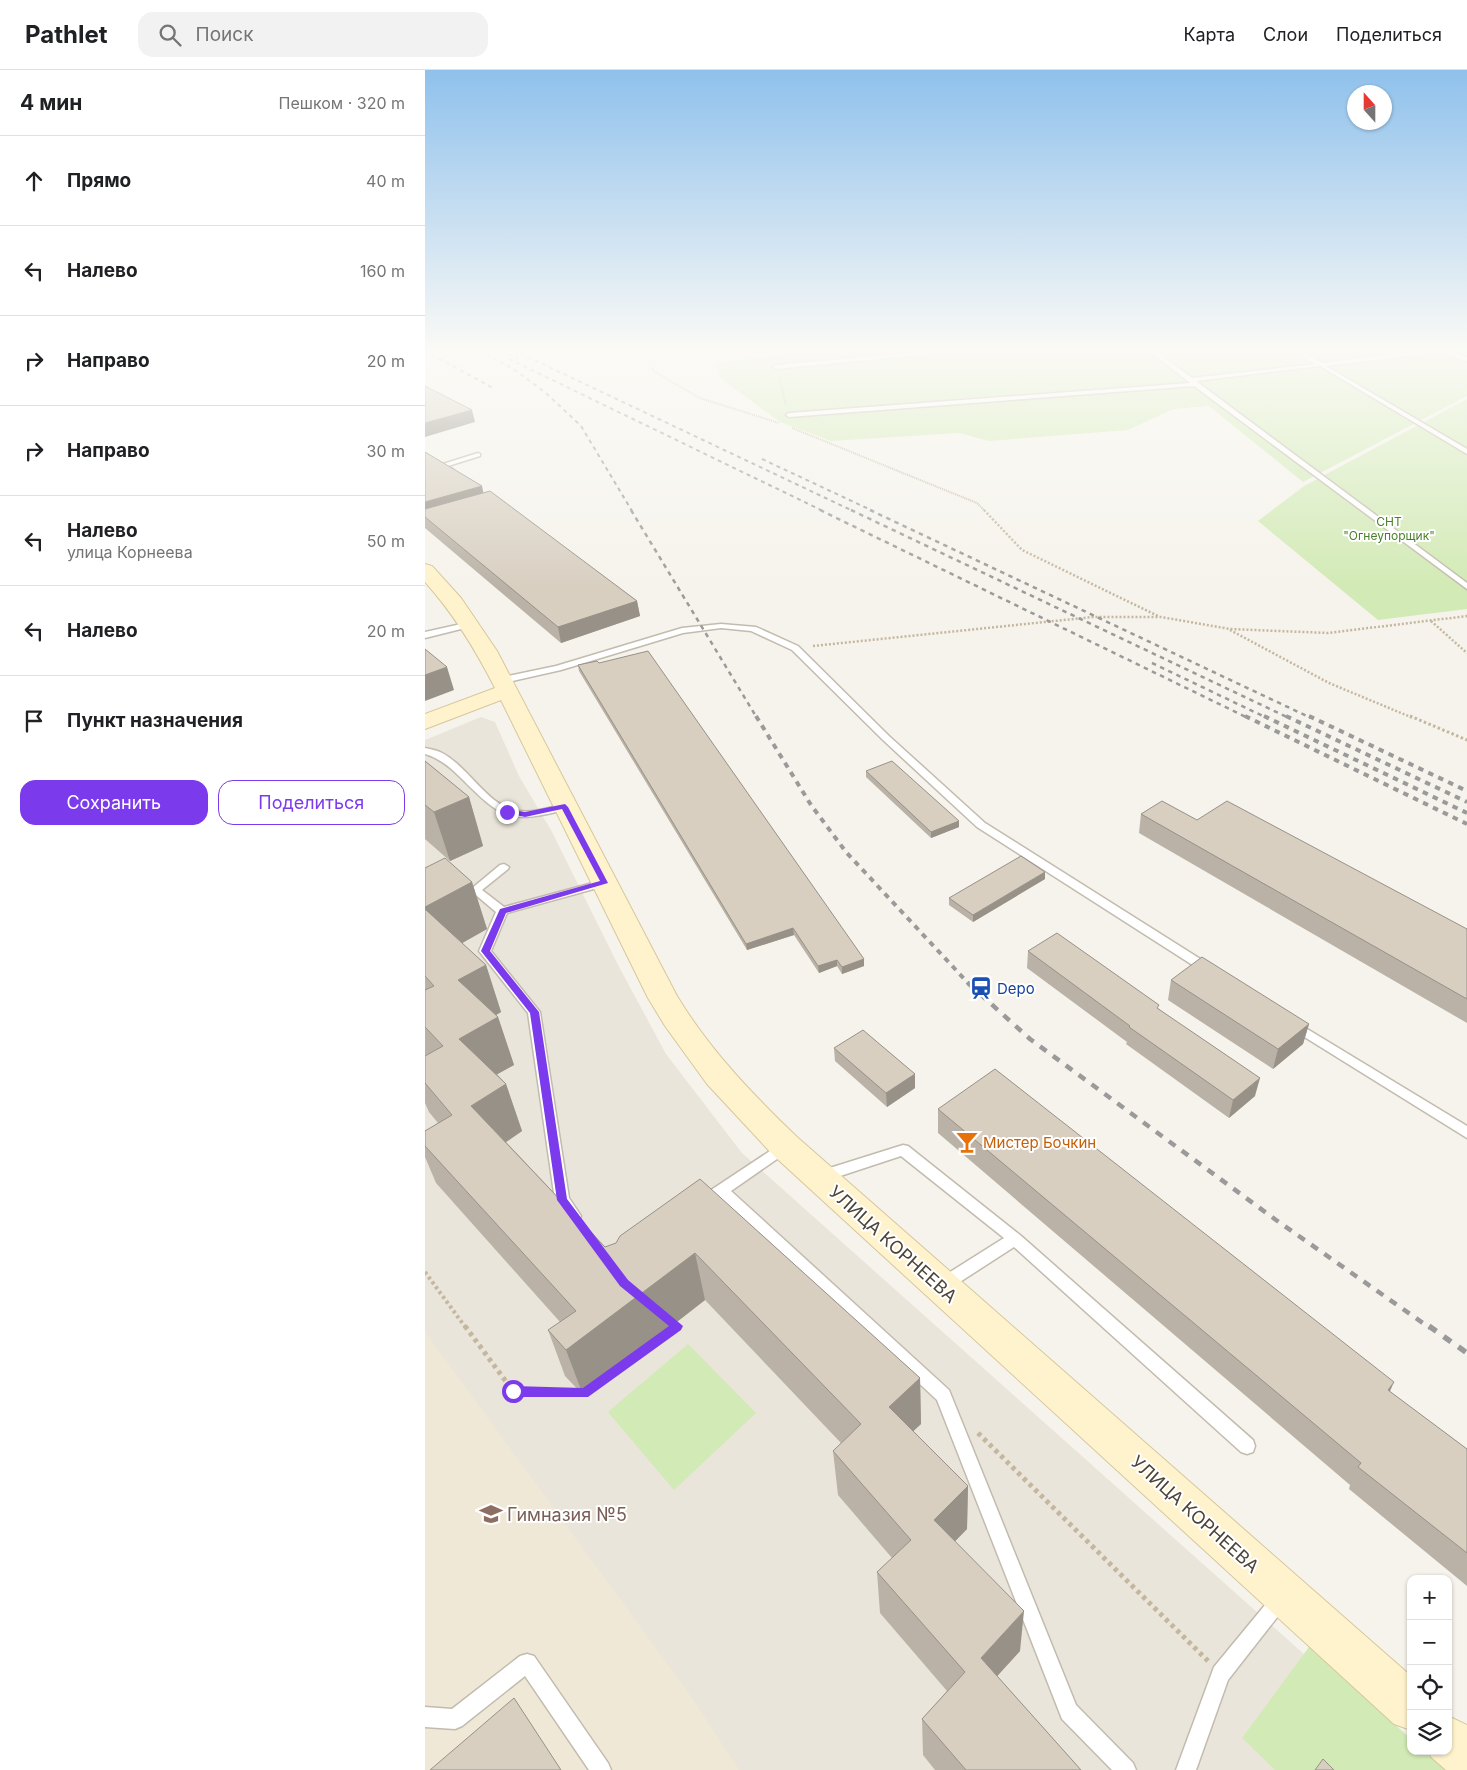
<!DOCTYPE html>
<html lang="ru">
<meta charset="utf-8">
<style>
body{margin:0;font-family:Inter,sans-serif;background:#f2f2f2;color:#202124}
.controls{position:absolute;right:15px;bottom:15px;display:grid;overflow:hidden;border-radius:10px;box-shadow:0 1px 4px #0004}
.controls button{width:45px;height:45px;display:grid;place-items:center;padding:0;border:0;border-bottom:1px solid #e0e0e0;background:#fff;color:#202124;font:25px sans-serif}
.compass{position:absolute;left:922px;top:15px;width:45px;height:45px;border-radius:50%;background:#fff;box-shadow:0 1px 4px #0004;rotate:339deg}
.stop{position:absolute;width:15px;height:15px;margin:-11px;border:4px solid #7c3aed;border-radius:50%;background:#fff}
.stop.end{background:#7c3aed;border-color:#fff;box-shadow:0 1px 5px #0008}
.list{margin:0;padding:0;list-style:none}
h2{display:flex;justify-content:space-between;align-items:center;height:65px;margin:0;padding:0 20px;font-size:21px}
h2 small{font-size:16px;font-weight:400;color:#757577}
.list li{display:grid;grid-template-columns:32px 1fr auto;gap:15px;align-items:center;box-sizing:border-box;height:90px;padding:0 20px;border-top:1px solid #e0e0e0}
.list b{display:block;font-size:19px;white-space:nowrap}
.list p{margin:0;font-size:16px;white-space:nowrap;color:#757577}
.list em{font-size:16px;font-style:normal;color:#757577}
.actions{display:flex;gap:10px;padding:15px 20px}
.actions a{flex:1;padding:11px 0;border:1px solid #7c3aed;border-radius:15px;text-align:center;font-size:18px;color:#7c3aed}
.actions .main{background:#7c3aed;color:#fff}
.icon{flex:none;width:28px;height:28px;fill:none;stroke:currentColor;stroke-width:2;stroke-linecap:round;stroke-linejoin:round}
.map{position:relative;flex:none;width:1042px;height:1700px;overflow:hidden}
header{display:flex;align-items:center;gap:30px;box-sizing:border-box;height:70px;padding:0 25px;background:#fff;border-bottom:1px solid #e0e0e0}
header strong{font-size:24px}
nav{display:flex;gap:28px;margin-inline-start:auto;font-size:18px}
.search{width:350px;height:45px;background:#f2f2f2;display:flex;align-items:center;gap:12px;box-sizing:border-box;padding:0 18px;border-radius:15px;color:#757577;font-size:19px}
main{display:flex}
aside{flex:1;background:#fff}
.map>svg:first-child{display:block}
.residential{fill:#eae5da}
.education{fill:#efe8d6}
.green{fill:#d2eab5}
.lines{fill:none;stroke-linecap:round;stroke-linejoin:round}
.lane-casing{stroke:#c2bbae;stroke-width:3}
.secondary-casing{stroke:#d6c79b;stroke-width:2}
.path-far4{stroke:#c4b79f;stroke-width:2;stroke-dasharray:1 1;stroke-linecap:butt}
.path-far3{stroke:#c4b79f;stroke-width:2.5;stroke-dasharray:2 2;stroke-linecap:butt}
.path-far2{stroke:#c4b79f;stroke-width:3;stroke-dasharray:2.5 2.5;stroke-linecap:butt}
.path-far1{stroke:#c4b79f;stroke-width:4;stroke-dasharray:3 3;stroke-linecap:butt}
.path{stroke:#c4b79f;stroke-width:5;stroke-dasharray:4 4;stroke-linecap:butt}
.lane{fill:#fff;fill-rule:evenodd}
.secondary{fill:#fff3cd;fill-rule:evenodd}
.rail-far4{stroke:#9a9a9a;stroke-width:2;stroke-dasharray:4 4;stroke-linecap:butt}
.rail-far3{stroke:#9a9a9a;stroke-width:2.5;stroke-dasharray:4.5 4.5;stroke-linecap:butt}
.rail-far2{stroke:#9a9a9a;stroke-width:4;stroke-dasharray:5.5 5.5;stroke-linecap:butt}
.rail-far1{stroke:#9a9a9a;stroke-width:4.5;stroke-dasharray:8 8;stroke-linecap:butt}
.rail{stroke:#9a9a9a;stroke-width:5.5;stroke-dasharray:9 9;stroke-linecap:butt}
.wall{fill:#bab2a6}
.shaded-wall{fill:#979187}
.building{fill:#d8cfc1;stroke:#979187}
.route{fill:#7c3aed}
.labels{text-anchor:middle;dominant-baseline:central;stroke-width:4;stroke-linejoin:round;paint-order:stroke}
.far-park-label{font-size:12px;fill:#4a7f2a;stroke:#fff}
.transit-label{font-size:15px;fill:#164399;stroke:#fff;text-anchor:start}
.food-label{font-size:15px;fill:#c56008;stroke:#fff;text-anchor:start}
.near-street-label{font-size:18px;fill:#4b4439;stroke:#fff}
.near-education-label{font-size:18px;fill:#785e54;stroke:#fff;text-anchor:start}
</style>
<header>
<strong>Pathlet</strong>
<div class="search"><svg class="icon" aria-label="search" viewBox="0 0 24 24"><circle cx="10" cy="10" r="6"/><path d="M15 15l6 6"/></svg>Поиск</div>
<nav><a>Карта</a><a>Слои</a><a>Поделиться</a></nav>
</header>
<main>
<aside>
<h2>4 мин<small>Пешком · 320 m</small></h2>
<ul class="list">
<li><svg class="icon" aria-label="ahead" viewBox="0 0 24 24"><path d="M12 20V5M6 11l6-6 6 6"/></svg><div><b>Прямо</b></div><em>40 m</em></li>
<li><svg class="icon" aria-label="left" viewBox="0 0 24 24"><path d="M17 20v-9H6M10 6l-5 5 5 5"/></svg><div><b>Налево</b></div><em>160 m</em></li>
<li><svg class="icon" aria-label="right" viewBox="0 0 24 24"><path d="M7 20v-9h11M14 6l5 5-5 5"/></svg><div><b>Направо</b></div><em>20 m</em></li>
<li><svg class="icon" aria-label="right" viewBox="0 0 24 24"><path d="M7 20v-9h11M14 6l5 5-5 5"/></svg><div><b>Направо</b></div><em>30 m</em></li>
<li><svg class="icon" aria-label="left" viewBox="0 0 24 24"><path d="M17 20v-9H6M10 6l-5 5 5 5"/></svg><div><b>Налево</b><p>улица Корнеева</p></div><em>50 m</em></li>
<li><svg class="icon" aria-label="left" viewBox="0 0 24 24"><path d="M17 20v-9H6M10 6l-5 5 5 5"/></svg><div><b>Налево</b></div><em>20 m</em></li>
<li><svg class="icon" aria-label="arrive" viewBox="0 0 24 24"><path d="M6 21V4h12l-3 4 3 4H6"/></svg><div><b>Пункт назначения</b></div></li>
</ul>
<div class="actions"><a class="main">Сохранить</a><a>Поделиться</a></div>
</aside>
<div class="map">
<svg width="1042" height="1700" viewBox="0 0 1042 1700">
<rect width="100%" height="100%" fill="#f6f3ec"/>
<path class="residential" d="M56,647l14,5 24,54 33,56 65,131 49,91 76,99 692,617h-1009v-1030z"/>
<path class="education" d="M0,1262l265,363 49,75h-314z"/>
<g class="green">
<path d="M374,280h668v46l-164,86 -94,-76 -36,3 -45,21 -139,11 -30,-8 -128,8 -51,-19 -60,-44 -4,-16 47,-4z"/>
<path d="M1042,329v210l-89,11 -120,-99 46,-35z"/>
<path d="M263,1274l68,69 -82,77 -66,-78z"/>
<path d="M884,1577l102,92v12h13l21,19h-170l-33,-32z"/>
</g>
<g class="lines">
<defs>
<g id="lane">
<path d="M519,280h26l-194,19 -3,-2 3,-2z"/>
<path d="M723,280h6l38,28 123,-14 -21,-14h7l21,13 103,-13h20l22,7v4l-27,-9 -114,14 141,83v5l-147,-88 -124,15 271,202v6l-273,-203 -405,31 -3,-2 3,-2 401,-30z"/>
<path d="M53,383l2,1v2l-32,10 6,4v2h-4l-10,-7z"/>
<path d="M45,552h3v4l-48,12v-6z"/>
<path d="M296,554l35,3 42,19 91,90 96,87 228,144 2,3 -2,3h-8l-228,-146 -94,-87 -91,-90 -41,-19 -30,-3 -38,5 -122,37 -58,13 -4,-3 4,-3 53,-11 126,-38z"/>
<path d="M0,678c5,1 10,2 15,4 28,13 48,56 79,59 16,2 31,-4 46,-7l5,3 -1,2c-60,15 -66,11 -109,-32 -10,-10 -21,-19 -35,-23z"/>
<path d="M79,794l5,3 -1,2 -26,21 22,17 100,-27 5,3 -1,2 -101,28 -16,38 49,61 29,186 12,18 -2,4c-11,4 -19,-11 -24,-20l-27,-187 -49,-62 17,-39 -26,-22 30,-25z"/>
<path d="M869,951l173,105v12l-177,-110 -2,-3 2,-3z"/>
<path d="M360,1071l5,1 2,4 -2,4 -59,41 218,199 127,315 57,58 3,7h-24l-50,-51 -125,-319 -217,-202c-7,5 -12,11 -21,8l-2,-4 2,-4z"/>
<path d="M478,1075l5,1 112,89 233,205 2,6 -2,6 -6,2 -6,-2 -227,-205 -65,42 -5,1 -5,-1 -2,-5 2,-5 65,-41 -103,-82 -79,26 -5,-2 -2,-4 2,-4z"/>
<path d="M855,1521l6,3 3,6 -3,6 -58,74 -32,90h-20l38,-103 60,-73z"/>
<path d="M102,1584l7,2 74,107 3,7h-22l-64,-94 -63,50 -7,3 -30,-2v-20l27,2 68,-53z"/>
</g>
<g id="secondary">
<path d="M0,494l7,2 29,32 36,53 180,345c32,53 75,98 120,141l614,539v54l-17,-6 -621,-569 -66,-71 -42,-58 -17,-28 -147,-298 -76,29v-15l70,-26c-20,-39 -41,-74 -70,-106z"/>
<path d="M1023,1646l19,9v45h-21l-15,-13 -2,-6h19z"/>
</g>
</defs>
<use href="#lane" class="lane-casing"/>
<use href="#secondary" class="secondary-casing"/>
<g class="path-far4">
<path d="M225,280l3,21 47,27 79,25"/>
<path d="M354,307l7,28"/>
<path d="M367,358l185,75 8,8"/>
</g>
<g class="path-far3">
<path d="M559,440l38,40 136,66"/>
<path d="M1006,551l36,32"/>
<path d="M805,560l99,53 84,35"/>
<path d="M388,576l280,-29h68l69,12 98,4 139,-17"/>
</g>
<path class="path-far2" d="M985,646l57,24"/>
<g class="path-far1">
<path d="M0,1202l41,56"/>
<path d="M248,1253l4,3 -2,2"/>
</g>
<g class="path">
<path d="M40,1256l48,65 71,2"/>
<path d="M176,1311l76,-55"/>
<path d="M553,1363l230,228"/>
</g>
<use href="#lane" class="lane"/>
<use href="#secondary" class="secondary"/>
<g class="rail-far4">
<path d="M54,280l36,20 31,23 35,33 51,85"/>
<path d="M76,280l18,9"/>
<path d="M88,280l340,161"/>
<path d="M0,281l68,37"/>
<path d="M84,289l314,152"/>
<path d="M337,389l111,52"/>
</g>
<g class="rail-far3">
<path d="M206,440l126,208"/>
<path d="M395,440l428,208"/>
<path d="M426,440l438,208"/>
<path d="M445,440l441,208"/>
<path d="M727,593l115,55"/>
</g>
<g class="rail-far2">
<path d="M331,646l55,89 35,47 123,132"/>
<path d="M820,646l222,108"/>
<path d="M839,646l203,97"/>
<path d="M861,646l181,86"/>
<path d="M884,646l158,75"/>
</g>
<path class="rail-far1" d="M543,913l62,56 246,181 154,108"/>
<path class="rail" d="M1004,1256l38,27"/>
</g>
<g class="wall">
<path d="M0,382l212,149 3,15 -79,27 -136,-115z"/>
<path d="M174,593l265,296v7l-22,8 -5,-8 -18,7 -25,-38 -47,15 -168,-279 -1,-6z"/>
<path d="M0,691l44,36 14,49 -33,15 -25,-22z"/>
<path d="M441,701l93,50v6l-28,11 -65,-61z"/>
<path d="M716,744l56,6 270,109v94l-328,-190z"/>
<path d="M0,798l47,14 15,47 -25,14 24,22 15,47 -5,3 2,2 16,48 -17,9 9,10 16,47 -16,11 99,105 11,-4 84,-64 220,199 1,46 -8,7 55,55 -1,43 -12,12 65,110 -23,25 84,94h-146l-12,-15 -1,-36 25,-28 -67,-78 -3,-41 15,-14 -54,-63 -5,-44 8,-8 -136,-143 -122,95 -18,-19 -17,-46 12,-8 -124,-139 -11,-26v-26l13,-8 -9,-11 -4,-9z"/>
<path d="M620,809l-72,43 -24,-17v-7z"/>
<path d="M603,881l131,58 96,87 -26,22 -103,-74 1,-2 -100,-74z"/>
<path d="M746,910l138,44 -6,20 -30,25 -105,-69z"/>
<path d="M409,978l81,26v14l-28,19 -52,-46z"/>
<path d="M513,1039l452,283 77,57v137l-118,-97 1,-4 -412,-352z"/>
</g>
<g class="shaded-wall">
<path d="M47,340l3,12 -50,15v-14z"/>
<path d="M57,416l3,14 -60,17v-15z"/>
<path d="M212,531l3,15 -79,27 -3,-16z"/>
<path d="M22,597l7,23 -29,11v-26z"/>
<path d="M44,727l14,49 -33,15 -16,-49z"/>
<path d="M534,751v6l-28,11v-6z"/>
<path d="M620,802v7l-72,43v-7z"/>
<path d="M47,812l15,47 -46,26 -16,-45v-3z"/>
<path d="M368,858l1,7 -47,15 -1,-6z"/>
<path d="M439,889v7l-22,8v-7z"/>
<path d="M412,890v6l-18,7 -1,-7z"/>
<path d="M61,895l15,47 -27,16 -16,-48z"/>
<path d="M73,947l16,48 -38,21 -17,-47z"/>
<path d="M884,954l-6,20 -30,25 5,-20z"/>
<path d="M490,1004v14l-28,19 -1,-14z"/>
<path d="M835,1008l-5,18 -26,22 4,-18z"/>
<path d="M81,1014l16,47 -33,23 -18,-48z"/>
<path d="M270,1183l10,47 -122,95 -17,-45z"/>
<path d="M495,1308l1,46 -30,28 -2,-45z"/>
<path d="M969,1312l-10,23 4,-15z"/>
<path d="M543,1416l-1,43 -32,33 -1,-42z"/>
<path d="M599,1541l-4,40 -41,45 2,-38z"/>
</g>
<g class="building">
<path d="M0,316l47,24 -47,13z"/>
<path d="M0,382l57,34 -57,16z"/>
<path d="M65,421l147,110 -79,26 -133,-110v-8z"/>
<path d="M0,579l22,18 -22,8z"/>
<path d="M223,581l216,308 -22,8 -5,-7 -19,6 -25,-38 -47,16 -168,-279 19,-4 2,2z"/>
<path d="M0,691l44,36 -35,15 -9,-7z"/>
<path d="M467,691l67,60 -28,11 -65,-61z"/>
<path d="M737,731l35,19 30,-19 240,128v70l-326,-185z"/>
<path d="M596,786l24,16 -72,43 -24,-17z"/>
<path d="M20,788l27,24 -47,25v-39z"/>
<path d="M0,839l61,56 -28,15 40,37 -39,22 47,45 -35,22 134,141 11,-4 4,-7 80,-57 220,199 -31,29 79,79 -34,34 90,91 -43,47 100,112h-115l-44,-51 43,-47 -88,-100 34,-32 -78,-89 28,-27 -166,-171 -129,97 -18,-20 28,-19 -151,-165v-15l27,-16 -27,-32v-27l18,-10 -18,-19v-37l9,-4 -9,-10z"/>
<path d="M632,863l102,72 -2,3 103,70 -27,22 -104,-73 1,-1 -102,-75z"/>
<path d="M777,887l107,67 -31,25 -107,-69z"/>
<path d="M438,960l52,44 -29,19 -52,-45z"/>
<path d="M570,999l399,313 -6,8 79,59v104l-109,-86 3,-4 -423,-354z"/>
<path d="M89,1628l47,72h-131z"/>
<path d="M898,1689l11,11h-19z"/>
</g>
<linearGradient id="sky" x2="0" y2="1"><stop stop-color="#8fc1ec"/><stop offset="0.54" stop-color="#fbfaf6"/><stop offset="1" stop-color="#fbfaf6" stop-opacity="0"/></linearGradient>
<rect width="1042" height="518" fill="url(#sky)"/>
<path class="route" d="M140,734l3,3 40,76 -102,30 -16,38 49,61 28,187 61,81 55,46 -2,4 -93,67h-75l-6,-6 6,-5 70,2 86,-62 -49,-40 -63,-86 -27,-187 -49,-62 19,-42 100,-28 -38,-72 -37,8 -22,-5 4,-3 18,3z"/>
<defs>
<symbol id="station-bare" viewBox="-9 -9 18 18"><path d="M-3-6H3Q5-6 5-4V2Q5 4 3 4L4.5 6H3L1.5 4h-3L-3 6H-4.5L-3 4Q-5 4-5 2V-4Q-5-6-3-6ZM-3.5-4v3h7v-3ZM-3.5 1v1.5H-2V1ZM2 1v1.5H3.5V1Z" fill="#1a4fb4" stroke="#fff" stroke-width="2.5" paint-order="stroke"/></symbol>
<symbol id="bar-bare" viewBox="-9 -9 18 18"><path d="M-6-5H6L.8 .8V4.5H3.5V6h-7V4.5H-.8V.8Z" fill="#e8710a" stroke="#fff" stroke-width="2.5" paint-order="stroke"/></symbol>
<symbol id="school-bare" viewBox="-9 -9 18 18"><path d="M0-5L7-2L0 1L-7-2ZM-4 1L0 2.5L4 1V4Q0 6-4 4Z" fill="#8d6e63" stroke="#fff" stroke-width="2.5" paint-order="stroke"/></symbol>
</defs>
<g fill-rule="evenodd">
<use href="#station-bare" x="540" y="902" width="32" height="32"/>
<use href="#bar-bare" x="526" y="1056" width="32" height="32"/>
<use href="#school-bare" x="50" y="1428" width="32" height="32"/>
</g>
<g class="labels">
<g class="far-park-label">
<text x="964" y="451">СНТ<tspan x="964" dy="14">"Огнеупорщик"</tspan></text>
</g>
<g class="transit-label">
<text x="572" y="918">Depo</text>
</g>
<g class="food-label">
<text x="558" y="1072">Мистер Бочкин</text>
</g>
<g class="near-street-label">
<text transform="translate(468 1174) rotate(42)">УЛИЦА КОРНЕЕВА</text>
<text transform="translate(770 1444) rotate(42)">УЛИЦА КОРНЕЕВА</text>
</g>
<g class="near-education-label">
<text x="82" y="1444">Гимназия №5</text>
</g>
</g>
</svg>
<div class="controls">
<button>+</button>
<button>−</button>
<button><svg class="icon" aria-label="locate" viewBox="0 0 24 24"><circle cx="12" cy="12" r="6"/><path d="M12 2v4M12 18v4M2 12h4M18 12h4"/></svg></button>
<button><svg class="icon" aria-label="layers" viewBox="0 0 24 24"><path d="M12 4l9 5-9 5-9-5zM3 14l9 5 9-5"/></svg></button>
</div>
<svg class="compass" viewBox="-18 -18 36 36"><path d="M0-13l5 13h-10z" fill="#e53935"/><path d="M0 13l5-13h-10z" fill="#757577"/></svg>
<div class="stop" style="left:88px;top:1321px"></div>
<div class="stop end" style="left:82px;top:742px"></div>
</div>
</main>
